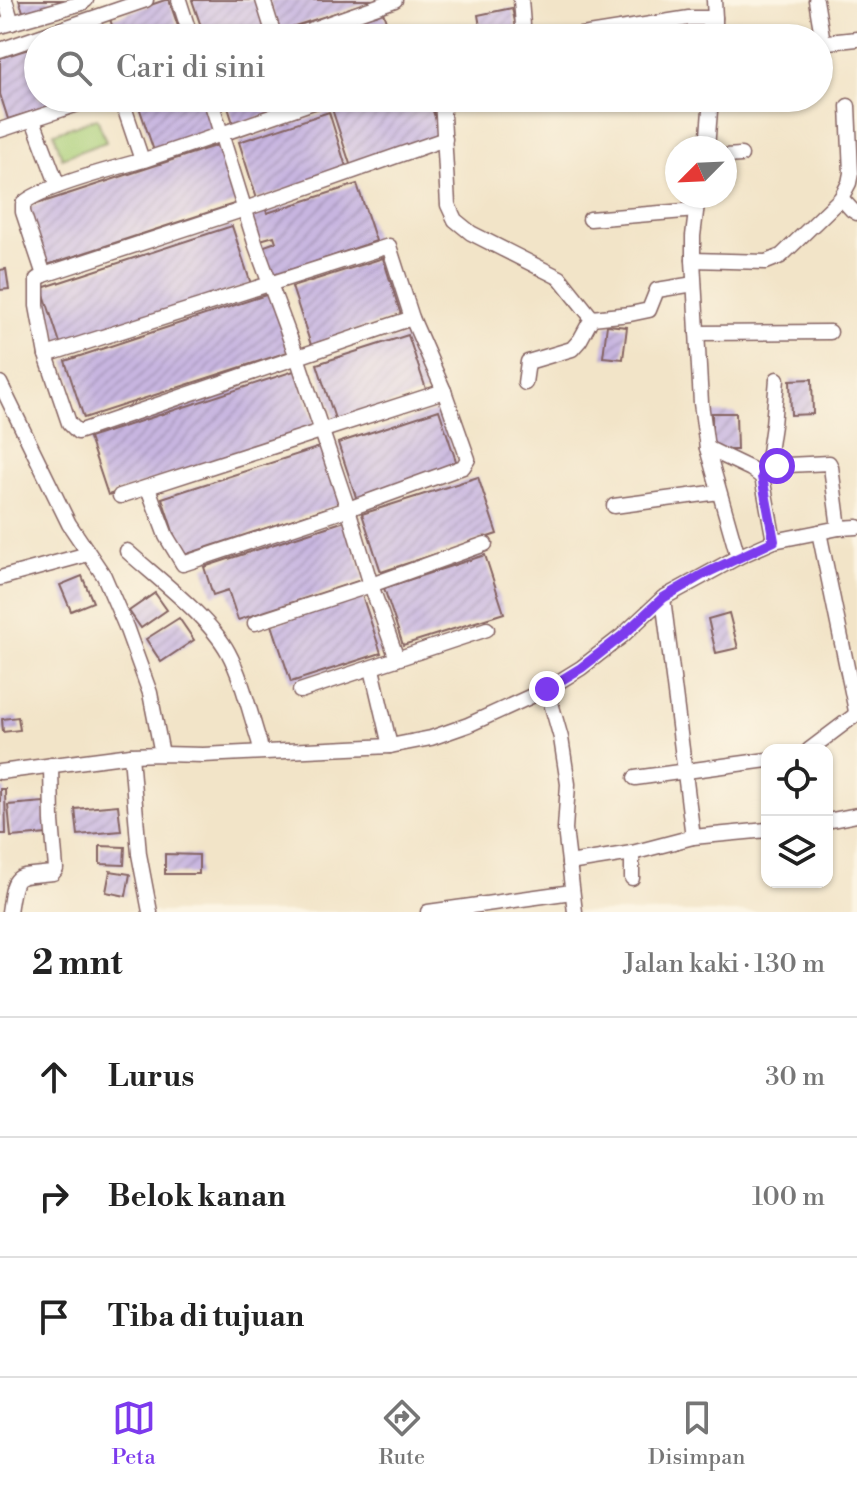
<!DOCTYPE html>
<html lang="id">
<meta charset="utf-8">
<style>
body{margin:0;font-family:"Libre Bodoni",serif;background:#f2f2f2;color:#222}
.controls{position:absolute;right:24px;bottom:24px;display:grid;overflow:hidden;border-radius:16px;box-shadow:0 2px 6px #0004}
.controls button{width:72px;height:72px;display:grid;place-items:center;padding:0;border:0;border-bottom:2px solid #e0e0e0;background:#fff;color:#222;font:40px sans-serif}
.compass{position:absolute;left:665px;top:136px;width:72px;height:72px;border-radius:50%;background:#fff;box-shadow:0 2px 6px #0004;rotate:246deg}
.stop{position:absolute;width:24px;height:24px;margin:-18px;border:6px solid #7c3aed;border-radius:50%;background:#fff}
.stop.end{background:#7c3aed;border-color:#fff;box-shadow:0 2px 8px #0008}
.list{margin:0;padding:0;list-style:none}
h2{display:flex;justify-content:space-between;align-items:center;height:104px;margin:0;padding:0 32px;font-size:34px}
h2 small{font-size:26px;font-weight:400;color:#767676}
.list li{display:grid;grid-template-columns:52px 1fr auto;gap:24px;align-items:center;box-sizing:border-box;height:120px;padding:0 32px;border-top:2px solid #e0e0e0}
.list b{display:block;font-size:30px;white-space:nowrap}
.list em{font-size:26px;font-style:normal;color:#767676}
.icon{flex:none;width:44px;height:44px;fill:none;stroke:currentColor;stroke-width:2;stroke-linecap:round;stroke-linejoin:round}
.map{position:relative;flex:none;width:857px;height:912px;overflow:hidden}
.search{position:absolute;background:#fff;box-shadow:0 2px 6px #0004;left:24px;right:24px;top:24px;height:88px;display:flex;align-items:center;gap:20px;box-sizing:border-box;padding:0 28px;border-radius:44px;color:#767676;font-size:30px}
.sheet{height:464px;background:#fff}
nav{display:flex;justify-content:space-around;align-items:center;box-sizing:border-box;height:112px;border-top:2px solid #e0e0e0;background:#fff;font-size:22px;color:#767676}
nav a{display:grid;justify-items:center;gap:4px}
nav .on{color:#7c3aed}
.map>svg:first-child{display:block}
.pitch{fill:#aacf78;stroke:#7a7752;stroke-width:2}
.building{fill:url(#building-hatch)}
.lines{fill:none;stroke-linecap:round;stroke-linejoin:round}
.street-casing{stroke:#856462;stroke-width:17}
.street{stroke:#fff;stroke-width:14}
.route{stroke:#7c3aed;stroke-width:10}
</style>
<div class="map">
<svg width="857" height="912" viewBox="0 0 857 912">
<defs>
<pattern id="building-hatch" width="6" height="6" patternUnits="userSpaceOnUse" patternTransform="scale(2)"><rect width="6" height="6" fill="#c7b5e0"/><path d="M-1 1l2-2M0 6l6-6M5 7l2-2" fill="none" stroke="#ac9bc0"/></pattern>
</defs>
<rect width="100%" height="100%" fill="#fcf5e5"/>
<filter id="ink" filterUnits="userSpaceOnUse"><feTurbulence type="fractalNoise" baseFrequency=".0125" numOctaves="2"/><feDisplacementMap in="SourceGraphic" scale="16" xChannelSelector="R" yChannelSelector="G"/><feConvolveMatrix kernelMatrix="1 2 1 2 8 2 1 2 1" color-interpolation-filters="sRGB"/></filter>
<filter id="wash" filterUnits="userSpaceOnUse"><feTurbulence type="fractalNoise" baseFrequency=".006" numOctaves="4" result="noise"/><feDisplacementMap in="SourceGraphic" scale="32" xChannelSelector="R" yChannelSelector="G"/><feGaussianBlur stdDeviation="1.8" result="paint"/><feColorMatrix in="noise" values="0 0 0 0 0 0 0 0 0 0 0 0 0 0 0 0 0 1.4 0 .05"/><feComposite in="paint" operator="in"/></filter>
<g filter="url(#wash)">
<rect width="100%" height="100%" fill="#f2e4c8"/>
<path class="pitch" d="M97,118l9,24 -44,16 -8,-25z"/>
<g id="blocks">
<g class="building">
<path d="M19,0h55l-49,17z"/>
<path d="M165,0h4l13,38h-66l-6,-19z"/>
<path d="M192,0h66l13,38h-66z"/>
<path d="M269,0h104v1l-94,30z"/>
<path d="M512,8l5,23 -35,7 -4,-23z"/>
<path d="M383,12l9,26h-86v-1z"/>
<path d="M38,46v52l34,1 -64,20 -8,-25v-36z"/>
<path d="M136,98h67l11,33 -60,20z"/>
<path d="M225,98h66l3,8 -60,20z"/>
<path d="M367,98h62l12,39 -90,30 -19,-58z"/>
<path d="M329,112l18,58 -90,29 -18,-57z"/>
<path d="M218,145l19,58 -190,62 -19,-58z"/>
<path d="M357,184l19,57 -107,37 -10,-30 17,-6 -2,-6 -17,5 -9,-28 17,-5 2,5z"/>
<path d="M232,226l19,58 -190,62 -19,-58z"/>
<path d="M383,258l18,57 -90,30 -19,-58z"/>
<path d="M6,269l3,20 -9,1v-20z"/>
<path d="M272,293l19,58 -207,67 -19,-57z"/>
<path d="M607,325l20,2 -4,32 -20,-2z"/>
<path d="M408,335l19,57 -91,30 -19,-58z"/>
<path d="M297,370l19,58 -208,67 -19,-57z"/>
<path d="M812,379l1,35 -22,1 -1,-35z"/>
<path d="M439,410l19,57 -101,33 -19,-57z"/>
<path d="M712,413h24l1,37h-25z"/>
<path d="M323,446l19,57 -161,53 -19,-58z"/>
<path d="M478,477l19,57 -116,38 -19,-58z"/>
<path d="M345,521l19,58 -126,41 -10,-30 -15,5 -9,-28z"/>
<path d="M485,555l19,58 -101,32 -19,-57z"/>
<path d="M82,576l11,26 -22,9 -11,-26z"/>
<path d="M155,593l12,17 -26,18 -12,-17z"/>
<path d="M362,595l19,58 -90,29 -19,-57z"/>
<path d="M729,613l9,35 -22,5 -8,-34z"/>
<path d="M179,618l15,22 -33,22 -15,-23z"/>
<path d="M18,717l2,13 -17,2 -1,-13z"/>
<path d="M0,789h5l1,45h-6z"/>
<path d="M44,802l3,32 -36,3 -3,-32z"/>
<path d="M118,805l3,26 -43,4 -3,-26z"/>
<path d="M100,846l25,1 -1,18 -24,-1z"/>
<path d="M165,854l34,1v19h-34z"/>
<path d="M110,871l20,3 -4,22 -20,-4z"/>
</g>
</g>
</g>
<g filter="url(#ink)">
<use href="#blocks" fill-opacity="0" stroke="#856462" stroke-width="2"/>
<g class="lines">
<defs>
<g id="street">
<path d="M5,0l7,23"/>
<path d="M179,0l12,38"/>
<path d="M263,0l12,38"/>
<path d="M521,0l3,38"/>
<path d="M714,0l1,18"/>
<path d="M816,0l7,42"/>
<path d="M0,26l82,-23 4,-3"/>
<path d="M287,38l108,-38"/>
<path d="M563,38l126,-20h26v20"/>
<path d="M819,43l38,-4"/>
<path d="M0,50l146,-50"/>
<path d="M121,98l21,62"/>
<path d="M210,98l46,148 41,111 51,152 23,76 26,74"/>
<path d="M442,98l6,107 7,15 16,13 89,45 32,40"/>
<path d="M33,120l25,66"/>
<path d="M0,130l96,-32"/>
<path d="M707,148l4,-50"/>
<path d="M725,156l16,-1"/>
<path d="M698,196l-5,40v24l8,143 6,45 31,109"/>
<path d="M841,198l11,12 5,3"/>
<path d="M590,219l106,-9"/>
<path d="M693,260l73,2 15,-6 60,-58 8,-15 2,-10 -3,-67"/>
<path d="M44,275l-21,-63v-8c14,-16 96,-37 121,-44 61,-20 121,-41 181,-62"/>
<path d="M412,318l-334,114 -9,-9 -23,-68 -9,-49v-27l7,-4 201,-66 200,-70"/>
<path d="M697,333l133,-1"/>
<path d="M46,355l343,-109 23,72 32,73 24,68 -5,8 -115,42 -165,55 -17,-28 -18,-48"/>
<path d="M0,383l69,141 35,52 22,51 24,66 12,61"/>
<path d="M525,383l3,-21 44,-13 8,-9 12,-22 38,-4 19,-4 8,-20 37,-6"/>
<path d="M707,448l44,21 11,8 5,-11 62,-3 2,4 8,61"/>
<path d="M767,466l6,-41 4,-46"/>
<path d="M762,477l12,64"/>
<path d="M120,496l324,-105"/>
<path d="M614,506l105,-14"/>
<path d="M127,551c30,27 82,66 101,101 14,26 22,61 31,89l2,10"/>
<path d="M0,578l88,-24"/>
<path d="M663,598l30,239"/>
<path d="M255,623l116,-38 114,-41"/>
<path d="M372,669l18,77"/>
<path d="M547,689l14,49 7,46 -3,45 10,83"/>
<path d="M300,691l187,-62"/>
<path d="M809,750l45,-34 2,-5 -37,-179"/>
<path d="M131,755l8,99 11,58"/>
<path d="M0,772l131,-17 31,-1 41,1 187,-9 41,-8 37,-13 79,-36 34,-21 41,-32 41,-38 75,-41 36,-16 65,-13 18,-1"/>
<path d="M635,778l132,-18"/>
<path d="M827,821l30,-6"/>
<path d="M632,853v25"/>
<path d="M569,863l63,-10 61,-16 74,-7"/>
<path d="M9,912c6,-41 5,-35 44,-39l3,-4 -4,-48 -1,-56"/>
<path d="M428,912l144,-20"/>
</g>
</defs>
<use href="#street" class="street-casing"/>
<use href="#street" class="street"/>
</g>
</g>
<g class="lines" filter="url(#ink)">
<path class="route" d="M547,689l34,-21 41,-32 41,-38 39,-23 72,-34 -12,-64 5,-11h10"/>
</g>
</svg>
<div class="controls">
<button><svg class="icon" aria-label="locate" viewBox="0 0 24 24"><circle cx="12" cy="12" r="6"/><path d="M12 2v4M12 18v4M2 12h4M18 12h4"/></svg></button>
<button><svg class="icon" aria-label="layers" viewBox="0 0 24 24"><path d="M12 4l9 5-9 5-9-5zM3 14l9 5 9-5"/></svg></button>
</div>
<svg class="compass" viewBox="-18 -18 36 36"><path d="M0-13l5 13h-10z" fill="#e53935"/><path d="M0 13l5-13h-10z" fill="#767676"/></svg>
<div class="stop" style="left:777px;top:466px"></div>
<div class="stop end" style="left:547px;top:689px"></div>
<div class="search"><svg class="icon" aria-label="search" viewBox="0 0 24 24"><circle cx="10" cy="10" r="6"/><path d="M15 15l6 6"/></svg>Cari di sini</div>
</div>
<section class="sheet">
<h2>2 mnt<small>Jalan kaki · 130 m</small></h2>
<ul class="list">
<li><svg class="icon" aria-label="ahead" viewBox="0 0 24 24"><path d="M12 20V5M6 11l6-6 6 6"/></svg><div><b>Lurus</b></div><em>30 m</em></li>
<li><svg class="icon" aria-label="right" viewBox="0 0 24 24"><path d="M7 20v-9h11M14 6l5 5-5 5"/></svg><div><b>Belok kanan</b></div><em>100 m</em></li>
<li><svg class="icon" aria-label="arrive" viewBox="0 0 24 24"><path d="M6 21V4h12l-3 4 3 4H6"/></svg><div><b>Tiba di tujuan</b></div></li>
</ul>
</section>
<nav>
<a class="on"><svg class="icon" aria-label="map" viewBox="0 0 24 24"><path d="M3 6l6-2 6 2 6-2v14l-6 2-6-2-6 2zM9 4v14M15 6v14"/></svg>Peta</a>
<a><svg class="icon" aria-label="directions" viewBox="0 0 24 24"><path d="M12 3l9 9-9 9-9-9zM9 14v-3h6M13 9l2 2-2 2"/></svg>Rute</a>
<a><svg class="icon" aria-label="saved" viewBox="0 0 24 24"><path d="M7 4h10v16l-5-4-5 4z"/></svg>Disimpan</a>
</nav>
